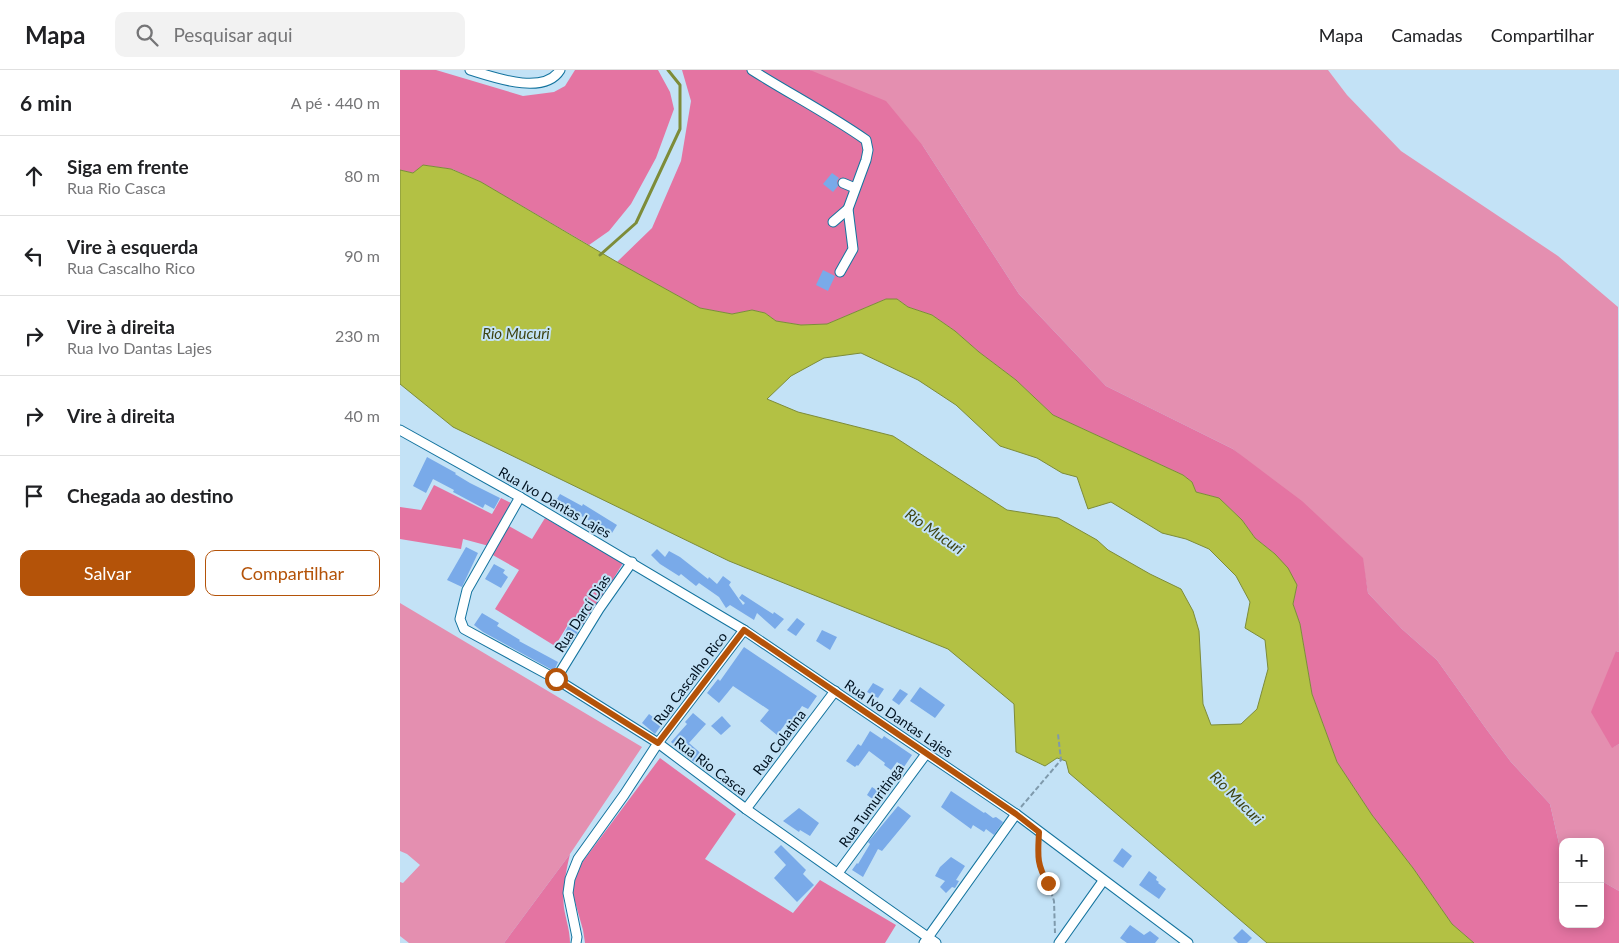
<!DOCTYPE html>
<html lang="pt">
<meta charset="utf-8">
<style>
body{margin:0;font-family:Lato,sans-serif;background:#f2f2f2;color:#202124}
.controls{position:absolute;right:15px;bottom:15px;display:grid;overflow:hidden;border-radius:10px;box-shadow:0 2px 12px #0003}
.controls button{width:45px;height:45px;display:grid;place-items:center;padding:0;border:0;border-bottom:1px solid #e0e0e0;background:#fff;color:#202124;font:25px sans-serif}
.stop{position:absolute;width:15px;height:15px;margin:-11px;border:4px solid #b45309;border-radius:50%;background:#fff}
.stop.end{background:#b45309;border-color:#fff;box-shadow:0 1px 5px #0008}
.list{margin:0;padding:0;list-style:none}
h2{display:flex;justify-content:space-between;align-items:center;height:65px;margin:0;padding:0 20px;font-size:21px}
h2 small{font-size:16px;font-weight:400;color:#757577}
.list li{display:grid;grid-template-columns:32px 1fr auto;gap:15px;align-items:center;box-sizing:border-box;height:80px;padding:0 20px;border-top:1px solid #e0e0e0}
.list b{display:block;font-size:19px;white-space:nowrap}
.list p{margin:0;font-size:16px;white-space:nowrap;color:#757577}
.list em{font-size:16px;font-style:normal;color:#757577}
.actions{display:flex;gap:10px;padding:15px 20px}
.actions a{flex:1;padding:11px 0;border:1px solid #b45309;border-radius:10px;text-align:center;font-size:18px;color:#b45309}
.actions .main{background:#b45309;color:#fff}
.icon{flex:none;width:28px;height:28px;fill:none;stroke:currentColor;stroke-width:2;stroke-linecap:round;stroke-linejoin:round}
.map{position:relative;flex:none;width:1219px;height:873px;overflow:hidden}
header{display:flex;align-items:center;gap:30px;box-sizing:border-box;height:70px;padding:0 25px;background:#fff;border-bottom:1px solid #e0e0e0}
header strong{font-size:24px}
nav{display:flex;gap:28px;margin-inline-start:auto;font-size:18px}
.search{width:350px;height:45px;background:#f2f2f2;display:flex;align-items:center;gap:12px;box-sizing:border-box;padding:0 18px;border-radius:10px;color:#757577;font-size:19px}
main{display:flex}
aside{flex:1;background:#fff}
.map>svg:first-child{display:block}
.green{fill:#e48fb0}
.forest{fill:#e474a2}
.water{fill:#b3c144;stroke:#7d8c39;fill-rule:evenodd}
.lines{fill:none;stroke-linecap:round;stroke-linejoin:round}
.stream{stroke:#7d8c39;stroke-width:3}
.building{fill:#79aae9}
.street-casing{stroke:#14749f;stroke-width:11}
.path{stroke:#7f9aac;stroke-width:2;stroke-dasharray:5 2.5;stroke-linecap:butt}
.street{stroke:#fff;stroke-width:9}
.route{stroke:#b45309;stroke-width:6}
.labels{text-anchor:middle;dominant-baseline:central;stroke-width:4;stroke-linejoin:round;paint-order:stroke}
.street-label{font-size:14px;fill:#001220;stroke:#c3e2f6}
.water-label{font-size:15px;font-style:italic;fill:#3e4311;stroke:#c3e2f6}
</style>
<header>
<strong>Mapa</strong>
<div class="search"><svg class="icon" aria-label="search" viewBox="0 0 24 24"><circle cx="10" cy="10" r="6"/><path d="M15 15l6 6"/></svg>Pesquisar aqui</div>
<nav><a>Mapa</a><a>Camadas</a><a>Compartilhar</a></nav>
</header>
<main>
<aside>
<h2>6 min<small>A pé · 440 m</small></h2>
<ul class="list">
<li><svg class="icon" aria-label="ahead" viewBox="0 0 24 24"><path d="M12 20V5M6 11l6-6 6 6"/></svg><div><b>Siga em frente</b><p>Rua Rio Casca</p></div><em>80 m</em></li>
<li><svg class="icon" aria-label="left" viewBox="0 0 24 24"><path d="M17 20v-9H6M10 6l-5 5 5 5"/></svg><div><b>Vire à esquerda</b><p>Rua Cascalho Rico</p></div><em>90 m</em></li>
<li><svg class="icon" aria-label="right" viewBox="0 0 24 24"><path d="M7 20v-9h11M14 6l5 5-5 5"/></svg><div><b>Vire à direita</b><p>Rua Ivo Dantas Lajes</p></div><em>230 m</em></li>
<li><svg class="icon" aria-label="right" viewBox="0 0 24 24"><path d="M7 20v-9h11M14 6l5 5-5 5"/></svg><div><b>Vire à direita</b></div><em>40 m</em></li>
<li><svg class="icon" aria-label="arrive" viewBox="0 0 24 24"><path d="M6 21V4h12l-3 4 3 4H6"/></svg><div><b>Chegada ao destino</b></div></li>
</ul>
<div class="actions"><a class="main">Salvar</a><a>Compartilhar</a></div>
</aside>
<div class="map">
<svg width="1219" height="873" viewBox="0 0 1219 873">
<rect width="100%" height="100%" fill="#c3e2f6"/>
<g class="green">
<path d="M410,0h518l19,25 54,56 157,105 60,51 1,345 -3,-1 -3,96 6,-3v147l-19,-11v-38h-37v9l-3,-3 -10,-44 -39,-42 -24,-32 -50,-70 -35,-31 -34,-36 -6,-35 -129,-109 -127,-63 -87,-92 -96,-148z"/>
<path d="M0,533l242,144 -72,107 -66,89h-95l-9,-7v-54l3,1 17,-18 -13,-11 -7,-3z"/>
</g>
<g class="forest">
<path d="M0,0h36l87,26 31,-4 11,-6 10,-16h83l12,22 4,17 -18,49 -25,46 -22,27 -20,14 -108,-63 -29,-13 -29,-4 -10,8 -13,-3z"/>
<path d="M282,0h128l76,31 37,45 96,148 87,92 127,63 69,52 61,57 5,35 34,36 35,31 50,70 24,32 39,42 10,44 3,3v73h37v-44l19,11v52h-145l-22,-19 -39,-56 -41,-53 -35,-53 -25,-68 -12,-70 -7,-20 4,-19 -22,-31 -20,-16 -13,-18 -23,-22 -23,-6 -4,-10 -9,-7 -130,-60 -37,-35 -37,-28 -24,-21 -23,-16 -24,-8 -11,-8h-11l-59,25 -26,1 -25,-4 -11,-8 -13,-3 -20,4 -32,-6 -83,-46 35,-34 29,-67 10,-60z"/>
<path d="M34,415l58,29 9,-16 10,5 -22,43 -26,-7 -2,10 -61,-10v-32l21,3z"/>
<path d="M145,448l78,45 -38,62 -13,-7 -17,28 -60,-37 24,-39 -28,-16 16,-29 25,14z"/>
<path d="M1216,581l3,1v92l-7,4 -21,-36z"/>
<path d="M260,688l76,56 -31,45 88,54 27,-33 76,45 -11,18h-300l-2,-13 -11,-39 6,-23z"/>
<path d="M170,784c-4,17 -8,37 -6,54 2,12 6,23 6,35h-66z"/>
</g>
<path class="water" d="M23,95l28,4 30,13 136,80 83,46 32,6 20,-4 13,3 11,8 25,4 26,-1 59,-25h11l11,8 24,8 23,16 24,21 37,28 37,35 130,60 9,7 4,10 23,6 23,22 13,18 20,16 13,14 9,17 -4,19 7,20 12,70 25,68 35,53 41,53 39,56 22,19h-207l-198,-170 -3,-12 -9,-3 -12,8 -29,-14 -2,-48 -66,-55 -219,-88 -276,-134 -53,-43v-214l13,3zM461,283l57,27 38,25 44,41 37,12 25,15 15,4 11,32 23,-7 51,31 24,6 23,10 27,27 14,26 -5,26 20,12 3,29 -11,40 -16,15 -30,1 -8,-21 -4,-73 -6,-20 -12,-22 -31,-15 -42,-24 -11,-10 -39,-22 -51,-8 -114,-74 -95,-24 -31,-13 24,-23 33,-18z"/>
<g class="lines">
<path class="stream" d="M200,185l36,-32 44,-94v-44l-12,-15"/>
</g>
<g class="building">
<path d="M432,103l7,5 -2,3 1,5 -5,6 -10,-8z"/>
<path d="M423,200l12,6 -7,15 -12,-6z"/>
<path d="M27,387l29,16 -1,1 15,9 30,15 -6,11 -9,-5 -2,4 -30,-16 1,-2 -21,-11 -7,14 -13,-7z"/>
<path d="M160,424l22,12 1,-2 34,21 -5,8 -18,-12 -1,2 -20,-12 -1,3 -18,-10z"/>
<path d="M66,477l12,6 -16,34 -15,-7z"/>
<path d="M257,479l8,8 4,-6 11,6 28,22 1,-2 8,7 6,-8 8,6 -2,3 14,20 2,-2 -6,-5 3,-4 31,20 1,-2 10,7 -9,10 -18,-16 -3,7 -24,-15 -4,3 -7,-11 -20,-14 -3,3 -15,-12 -2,2 -19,-12 -9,-9z"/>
<path d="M94,494l11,6 -2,3 5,4 -7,11 -16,-9z"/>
<path d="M82,543l17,10 -2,3 23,14 -1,1 39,21 -4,9 -71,-39 -9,-7z"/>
<path d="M397,548l8,6 -9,12 -9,-6z"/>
<path d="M170,552l10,6 -9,15 -9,-5z"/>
<path d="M422,560l15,7 -7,13 -14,-9z"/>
<path d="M344,577l73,49 -9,13 -6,-3 -12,18 -3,-2 -10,13 -17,-14 9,-11 -36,-24 -14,17 -12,-10 11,-14 2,2z"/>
<path d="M473,613l11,6 -6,9 -11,-6z"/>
<path d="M520,617l25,18 -10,13 -25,-17z"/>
<path d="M500,619l8,5 -9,11 -7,-5z"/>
<path d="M293,643l13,11 -17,19 15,13 -8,8 -25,-22 16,-18 -2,-2z"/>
<path d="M249,644l13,10 -7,10 -13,-11z"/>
<path d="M322,646l9,10 -10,9 -10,-9z"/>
<path d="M470,661l12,8 2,-3 28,19 -8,12 -7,-5 -6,8 -7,-5 1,-2 -16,-12 -11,15 -1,-1 -2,2 -9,-6 12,-17 3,2z"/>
<path d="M472,717l12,8 -6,8 -11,-8z"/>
<path d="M551,721l33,22 1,-1 8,6 3,-1 7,5 -9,13 -8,-6 -2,3 -11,-7 -2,4 -30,-22z"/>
<path d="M498,736l13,10 -29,35 -4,-2 -15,28 -11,-7 5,-7 1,1 12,-20 -2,-2z"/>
<path d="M399,738l20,15 -9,13 -10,-6 -1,2 -16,-11z"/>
<path d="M381,775l25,25 -3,4 11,11 -17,17 -23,-24 12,-13 -12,-13z"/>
<path d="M722,778l10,8 -9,12 -10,-7z"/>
<path d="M551,787l14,9 -9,14 3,1 -4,7 -3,-1 -6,6 -6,-6 5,-6 -10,-5 5,-9z"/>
<path d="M749,801l8,6 -1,3 3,2 -1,1 8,6 -7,10 -20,-14z"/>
<path d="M730,855l14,10 6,-4 9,7 -4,5h-28l-7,-5z"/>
<path d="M842,859l10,9 -5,5h-9l-5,-5z"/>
</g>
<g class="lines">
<defs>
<g id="street">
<path d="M70,0c23,7 74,26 90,0"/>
<path d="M352,0c38,24 77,44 114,70l2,10 -2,10 -18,49 5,40 -13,23"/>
<path d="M443,113l12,5"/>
<path d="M433,152l15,-13"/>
<path d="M0,360l120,67 224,133 272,184 172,129"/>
<path d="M120,427l-53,93 -7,29 4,10 92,50 102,64 88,66 190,134"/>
<path d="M156,609l43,-70 33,-47"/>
<path d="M346,739l89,-118"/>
<path d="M438,803l88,-119"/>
<path d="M176,873l1,-6 -9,-44 2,-14 8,-20 46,-64 34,-52 86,-113"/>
<path d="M524,873l92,-129"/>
<path d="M659,873l44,-62"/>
</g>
</defs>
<use href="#street" class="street-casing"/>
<g class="path">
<path d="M621,737l40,-47 -3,-26"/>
<path d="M638,772l-1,14 3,14 8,13 6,18 1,32"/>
</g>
<use href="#street" class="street"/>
</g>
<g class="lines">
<path class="route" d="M156,609l102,64 86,-113 272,184 23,18c-1,22 -3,32 9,51"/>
</g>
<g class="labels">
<g class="street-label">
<text transform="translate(155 432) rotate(30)">Rua Ivo Dantas Lajes</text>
<text transform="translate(182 543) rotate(-57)">Rua Darcí Dias</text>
<text transform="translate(290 608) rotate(-53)">Rua Cascalho Rico</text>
<text transform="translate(499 648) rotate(34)">Rua Ivo Dantas Lajes</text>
<text transform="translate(379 672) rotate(-53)">Rua Colatina</text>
<text transform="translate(311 696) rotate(37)">Rua Rio Casca</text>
<text transform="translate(471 735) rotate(-54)">Rua Tumuritinga</text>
</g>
<g class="water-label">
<text x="116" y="263">Rio Mucuri</text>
<text transform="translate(535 461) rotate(35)">Rio Mucuri</text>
<text transform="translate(837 727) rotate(45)">Rio Mucuri</text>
</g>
</g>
</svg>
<div class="controls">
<button>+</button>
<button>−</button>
</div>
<div class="stop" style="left:156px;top:609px"></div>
<div class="stop end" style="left:648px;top:813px"></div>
</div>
</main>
